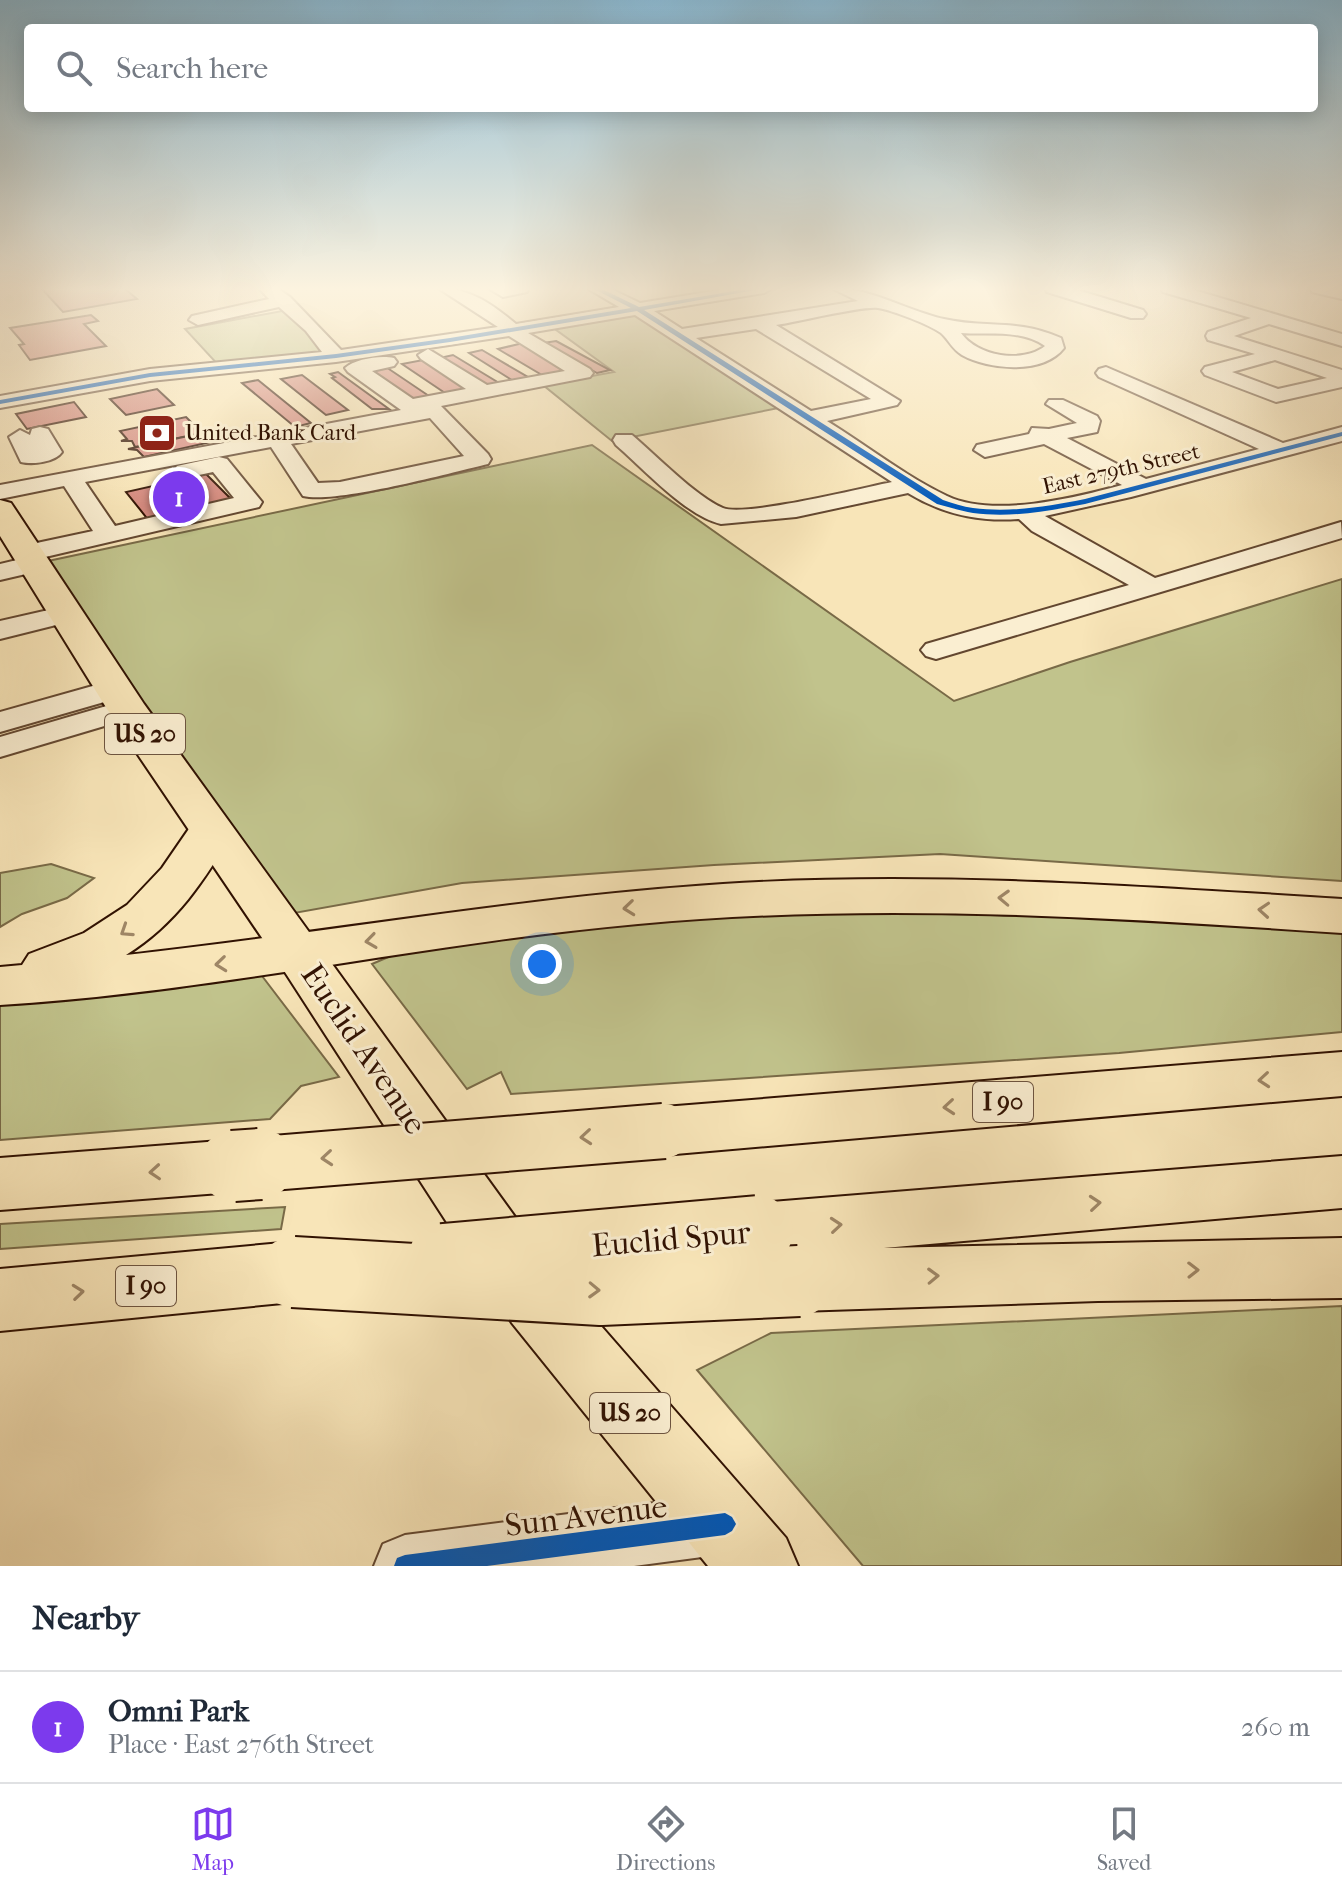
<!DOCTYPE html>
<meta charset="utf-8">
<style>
body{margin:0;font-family:"IM FELL French Canon",serif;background:#f6f6f7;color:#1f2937}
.you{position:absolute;left:542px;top:964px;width:28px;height:28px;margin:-20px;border:6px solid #fff;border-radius:50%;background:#1a73e8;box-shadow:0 0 0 12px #1a73e833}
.badge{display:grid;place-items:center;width:52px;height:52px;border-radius:50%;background:#7c3aed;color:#fff;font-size:26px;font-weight:700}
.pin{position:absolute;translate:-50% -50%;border:4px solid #fff;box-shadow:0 2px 8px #0006}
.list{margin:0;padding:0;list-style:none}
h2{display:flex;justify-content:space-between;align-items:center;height:104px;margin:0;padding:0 32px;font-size:34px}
h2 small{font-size:26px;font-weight:400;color:#747a83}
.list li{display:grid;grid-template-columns:52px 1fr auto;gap:24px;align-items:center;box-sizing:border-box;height:112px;padding:0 32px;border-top:2px solid #e0e1e3}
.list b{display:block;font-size:30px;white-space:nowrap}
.list p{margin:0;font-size:26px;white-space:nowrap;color:#747a83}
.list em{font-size:26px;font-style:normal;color:#747a83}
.icon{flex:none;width:44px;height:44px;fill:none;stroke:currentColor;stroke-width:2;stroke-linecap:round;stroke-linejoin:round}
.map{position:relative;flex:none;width:1342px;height:1566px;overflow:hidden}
.search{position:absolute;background:#fff;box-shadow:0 4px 20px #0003;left:24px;right:24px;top:24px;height:88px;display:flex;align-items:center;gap:20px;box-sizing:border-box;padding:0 28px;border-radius:8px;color:#747a83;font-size:30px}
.sheet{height:216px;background:#fff}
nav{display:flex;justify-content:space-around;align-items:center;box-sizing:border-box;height:112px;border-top:2px solid #e0e1e3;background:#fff;font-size:22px;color:#747a83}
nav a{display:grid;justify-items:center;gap:4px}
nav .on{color:#7c3aed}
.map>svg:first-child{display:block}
.green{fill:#c1c38c;stroke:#796a47;stroke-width:2}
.building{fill:#d58a7f;stroke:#311202;stroke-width:2}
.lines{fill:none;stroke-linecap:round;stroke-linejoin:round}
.minor-casing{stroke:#634730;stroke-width:4}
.major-casing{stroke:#311202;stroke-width:4}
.highway-casing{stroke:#311202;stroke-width:4}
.minor{fill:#faeed1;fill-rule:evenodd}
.major{fill:#f8e5b8;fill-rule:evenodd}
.highway{fill:#f8e5b8;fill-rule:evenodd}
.highway-bridge-far1-casing{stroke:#311202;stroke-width:58;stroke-linecap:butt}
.highway-bridge-casing{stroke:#311202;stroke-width:74;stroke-linecap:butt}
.highway-bridge-far1{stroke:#f8e5b8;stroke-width:54}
.highway-bridge{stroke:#f8e5b8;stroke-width:70}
.cycleway-casing{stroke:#faeed1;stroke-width:5}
.cycleway{fill:#0057b8;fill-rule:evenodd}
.oneway{stroke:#9e8666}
.labels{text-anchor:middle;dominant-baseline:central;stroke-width:6;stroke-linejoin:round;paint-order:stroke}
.far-poi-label{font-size:22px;fill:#311202;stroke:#faeed1;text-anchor:start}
.far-street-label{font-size:22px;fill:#311202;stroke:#faeed1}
.shield{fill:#faeed1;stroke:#6d5440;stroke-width:2}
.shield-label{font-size:24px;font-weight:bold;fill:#311202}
.near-street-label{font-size:32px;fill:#311202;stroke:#faeed1}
</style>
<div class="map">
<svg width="1342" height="1566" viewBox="0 0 1342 1566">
<rect width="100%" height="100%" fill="#f8e5b8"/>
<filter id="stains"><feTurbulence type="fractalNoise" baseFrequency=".0025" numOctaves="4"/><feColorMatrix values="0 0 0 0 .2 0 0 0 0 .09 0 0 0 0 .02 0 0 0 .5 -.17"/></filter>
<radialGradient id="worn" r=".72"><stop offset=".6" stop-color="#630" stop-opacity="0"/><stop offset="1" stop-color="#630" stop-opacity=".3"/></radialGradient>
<g class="green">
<path d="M293,309l43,47 -115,12 -36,-39z"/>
<path d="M640,310l149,96 -177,35 -69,-56 71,-13 -66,-48z"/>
<path d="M592,445l362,256 116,-39 272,-83v302l-402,-27 -226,11 -252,18 -190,34 -238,-353z"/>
<path d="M51,864l43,14 -27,20 -45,16 -22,13v-54z"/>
<path d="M787,910l201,2 354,15v105l-223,21 -608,41 -10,-22 -34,17 -95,-125 28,-12 185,-25z"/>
<path d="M259,972l80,105 -38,9 -31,33 -270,21v-145z"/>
<path d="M285,1207l-4,22 -281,20v-25z"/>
<path d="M1342,1306v260h-479l-166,-196 74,-37z"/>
</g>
<g class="building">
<path d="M41,288h83l13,11 -74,13z"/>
<path d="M91,315l7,6 -14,3 22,22 -76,14 -11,-15 5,-1 -14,-16z"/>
<path d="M556,341l54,29 -13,3 -54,-30z"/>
<path d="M523,343l52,29 -28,6 -49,-29z"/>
<path d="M482,350l51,30 -15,4 -49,-31z"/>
<path d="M453,355l51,31 -16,3 -48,-31z"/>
<path d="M423,360l51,32 -23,5 -49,-33z"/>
<path d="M383,365l49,33 -22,6 -48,-34z"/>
<path d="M338,372l51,37h-17l-40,-31 3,-1 -5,-3z"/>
<path d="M302,375l46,35 -22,5 -45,-36z"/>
<path d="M258,380l53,43 -16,4 -53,-44z"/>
<path d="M157,389l17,16 -48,10 -16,-16z"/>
<path d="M74,402l12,15 -59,12 -11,-15z"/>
<path d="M186,417l16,16 -67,14 -3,-6h-11l6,-2 -7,-8z"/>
<path d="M202,433l9,9 -67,15 -7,-7 -9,-1z"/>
<path d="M206,474l27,27 -83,21 -24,-30z"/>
</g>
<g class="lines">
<defs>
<g id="minor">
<path d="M259,288h18l13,9 51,53 157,-23 -60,-39c32,0 54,16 78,36l103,-17 -32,-19h22l31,15 92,-15h40l-8,5 -110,18 28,18 176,-28 -27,-13c42,0 73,22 113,31 44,10 71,-1 117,19l3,10c-21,27 -75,22 -102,7 -10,-6 -13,-15 -21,-22 -11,-8 -49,-23 -63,-25 -17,-2 -80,14 -102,17l124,76 -3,4 -70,16c39,24 78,55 120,75 46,22 127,2 175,-11l-78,-41 -59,13 -11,-7 3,-5 52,-11 3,-6 17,1 28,-6 -31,-19 3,-4h14l34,16 3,5 -3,11 -30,6 79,41 113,-30 -160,-72 -3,-4 3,-4 7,-2 177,76 59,-16v14l-211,56 -86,19 110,62 186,-56 1,16 -396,118 -10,3 -10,-3 -5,-6 5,-6 203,-59 -97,-54 -13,-12c-40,3 -77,-5 -111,-26l-112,24 -75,7c-35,-8 -77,-55 -105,-79l-3,-5 3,-5h16c24,20 63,61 91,73 22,9 139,-20 169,-26l-257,-167 -107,18 62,36 3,4 -3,4 -149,29 47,48 3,5 -3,5c-38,9 -152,40 -185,32l-32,-49 -186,35 30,44 119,-28 -21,-26 -28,6 -8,-2 -4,-5 4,-5 42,-9 8,2 35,43 -3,5 -218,51 6,6 -4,6 -43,10v-16l21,-5 -7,-6 4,-6 75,-16 -29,-45 -64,13v-14l401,-75 -53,-38 -3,-4c10,-9 35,-13 49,-10l3,4 -3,4 -22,5 41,28 53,-10 -45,-30 -3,-4 10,-6 59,36 78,-14 -56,-35 -173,26 -186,19 -150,27v-12l150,-27 172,-17 -16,-21 -27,-24 -81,18 -9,-5 3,-4 77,-17zM756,329l115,70 -60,12 -115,-73zM961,333c28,2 60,-4 84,13 -23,18 -68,10 -84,-13zM430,418l34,38 -124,26 -22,1 -27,-39z"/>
<path d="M488,288h41l-2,4 -24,5z"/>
<path d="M1045,288h26l72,22 3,4 -3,4h-12l-84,-26z"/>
<path d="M1161,288h26l155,46v12l-73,-22 -35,12 108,34v17l-66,15 -71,-27 -3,-4 3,-4 50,-13 -47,-14 -2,-4 2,-4 43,-14 -88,-26zM1275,360l52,18 -49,11 -46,-17z"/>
<path d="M1310,288l32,1v10l-30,-7z"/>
<path d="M40,427l8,2 14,23c-7,10 -29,13 -41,10l-12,-25 11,-7 10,5 2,-6z"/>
<path d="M66,606l10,2 4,6 -4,6 -76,19v-18z"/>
<path d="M114,680l11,2 4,7 -4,7 -125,36v-20z"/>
<path d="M127,700l11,2 5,7 -5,7 -138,41v-20z"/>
<path d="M725,1494l21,9 9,21 -9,21 -21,9 -91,12h-260l9,-22 22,-9z"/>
</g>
<path id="major" d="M0,500l11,3 133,201 416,575 226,259 12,28h-90l-196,-243 -231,-357 -174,-257 -107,-173z"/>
<g id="highway">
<path d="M211,815l16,5 7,10c-29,50 -58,94 -108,125 199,-22 397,-58 597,-71 206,-13 413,2 619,15v34c-234,-16 -469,-31 -704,-9 -213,19 -424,68 -638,81v-38l22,-2 7,-11 55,-21 43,-28 35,-37 33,-48z"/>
<path d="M1342,1052v44l-678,59 -21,-7 -9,-17 9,-17 21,-7z"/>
<path d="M233,1140l22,8 9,18 -9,18 -22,8 -233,18v-52z"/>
<path d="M1342,1156v52l-458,40 458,-10v60l-244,3 -299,10 -23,-9 -10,-21 10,-21 7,-3 -25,2 -23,-8 -9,-20 9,-20 23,-8z"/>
<path d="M293,1242l23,9 10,21 -10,21 -23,9 -293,29v-62z"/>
</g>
</defs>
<use href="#minor" class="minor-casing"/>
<use href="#major" class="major-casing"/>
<use href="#highway" class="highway-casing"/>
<use href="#minor" class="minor"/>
<use href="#major" class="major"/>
<use href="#highway" class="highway"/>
<defs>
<path id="highway-bridge-far1" d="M236,1166l428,-35"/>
<g id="highway-bridge">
<path d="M233,1166l27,-2"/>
<path d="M443,1259l315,-28"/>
<path d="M293,1272l308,18 198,-9"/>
</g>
</defs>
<use href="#highway-bridge-far1" class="highway-bridge-far1-casing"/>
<use href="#highway-bridge" class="highway-bridge-casing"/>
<use href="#highway-bridge-far1" class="highway-bridge-far1"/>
<use href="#highway-bridge" class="highway-bridge"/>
<defs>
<g id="cycleway">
<path d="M592,288h8l39,19 113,-19h15l-123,22 299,190c10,3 20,7 30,8 38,5 76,-2 112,-9l257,-67v4l-257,68c-36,7 -74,14 -112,9 -12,-2 -24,-6 -36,-9l-300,-193 -187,31 -114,16 -186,19 -150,27v-4l150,-27 186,-19 114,-16 181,-30z"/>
<path d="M725,1513l7,4 4,7 -4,7 -7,4 -238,31h-93l3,-8 8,-3z"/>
</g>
</defs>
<use href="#cycleway" class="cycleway-casing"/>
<use href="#cycleway" class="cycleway"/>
</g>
<defs><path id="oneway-chevron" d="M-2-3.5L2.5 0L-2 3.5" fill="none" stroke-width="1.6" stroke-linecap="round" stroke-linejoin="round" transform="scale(2)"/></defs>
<g class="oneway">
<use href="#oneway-chevron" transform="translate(1004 898) rotate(-178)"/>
<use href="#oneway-chevron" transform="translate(629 908) rotate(174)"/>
<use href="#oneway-chevron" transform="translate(1264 910) rotate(-176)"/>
<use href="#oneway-chevron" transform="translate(126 931) rotate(147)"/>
<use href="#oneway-chevron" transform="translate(371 941) rotate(172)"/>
<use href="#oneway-chevron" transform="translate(221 964) rotate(174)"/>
<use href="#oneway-chevron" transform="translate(1264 1080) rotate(175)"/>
<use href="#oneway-chevron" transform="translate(949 1107) rotate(175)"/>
<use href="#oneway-chevron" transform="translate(586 1137) rotate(175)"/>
<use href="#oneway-chevron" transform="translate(327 1158) rotate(175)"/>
<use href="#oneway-chevron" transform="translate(155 1172) rotate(176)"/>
<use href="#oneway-chevron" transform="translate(1095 1203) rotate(-5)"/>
<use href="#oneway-chevron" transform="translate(836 1225) rotate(-5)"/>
<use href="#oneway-chevron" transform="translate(1193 1270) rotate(-1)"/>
<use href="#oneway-chevron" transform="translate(933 1276) rotate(-2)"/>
<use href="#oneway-chevron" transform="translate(594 1290) rotate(2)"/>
<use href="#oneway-chevron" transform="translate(78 1292) rotate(-6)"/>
</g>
<linearGradient id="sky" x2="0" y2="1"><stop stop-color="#8ab8d1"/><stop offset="0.57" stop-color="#fcf3df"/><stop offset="1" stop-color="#fcf3df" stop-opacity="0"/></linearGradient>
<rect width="1342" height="507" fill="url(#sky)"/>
<defs>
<symbol id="bank-square" viewBox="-11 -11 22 22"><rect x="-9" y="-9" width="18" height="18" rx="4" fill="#8f2418" stroke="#faeed1"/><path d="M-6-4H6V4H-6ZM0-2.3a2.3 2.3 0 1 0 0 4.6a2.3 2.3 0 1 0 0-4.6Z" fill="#fff"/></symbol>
</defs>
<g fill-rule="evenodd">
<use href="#bank-square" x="135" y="411" width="44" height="44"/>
</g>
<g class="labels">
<g class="far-poi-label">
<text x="185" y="433">United Bank Card</text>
</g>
<g class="far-street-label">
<text transform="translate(1121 469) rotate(-13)">East 279th Street</text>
</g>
<g class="shield">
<rect x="105" y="714" width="80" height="40" rx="6"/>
<rect x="973" y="1082" width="60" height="40" rx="6"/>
<rect x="116" y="1266" width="60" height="40" rx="6"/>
<rect x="590" y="1393" width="80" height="40" rx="6"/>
</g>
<g class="shield-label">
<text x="145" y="734">US 20</text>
<text x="1003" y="1102">I 90</text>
<text x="146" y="1286">I 90</text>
<text x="630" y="1413">US 20</text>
</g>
<g class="near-street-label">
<text transform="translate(364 1049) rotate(56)">Euclid Avenue</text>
<text transform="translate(671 1239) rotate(-5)">Euclid Spur</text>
<text transform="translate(586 1516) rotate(-7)">Sun Avenue</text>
</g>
</g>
<rect width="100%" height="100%" filter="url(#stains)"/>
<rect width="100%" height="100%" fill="url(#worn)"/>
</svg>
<div class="you"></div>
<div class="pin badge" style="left:179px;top:497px">1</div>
<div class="search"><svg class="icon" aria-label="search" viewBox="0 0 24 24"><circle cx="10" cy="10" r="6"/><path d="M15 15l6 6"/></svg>Search here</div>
</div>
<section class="sheet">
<h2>Nearby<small></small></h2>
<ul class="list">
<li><span class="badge">1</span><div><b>Omni Park</b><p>Place · East 276th Street</p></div><em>260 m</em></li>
</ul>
</section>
<nav>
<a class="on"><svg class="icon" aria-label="map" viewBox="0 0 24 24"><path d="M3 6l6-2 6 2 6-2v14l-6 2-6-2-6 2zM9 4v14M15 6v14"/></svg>Map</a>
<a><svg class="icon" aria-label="directions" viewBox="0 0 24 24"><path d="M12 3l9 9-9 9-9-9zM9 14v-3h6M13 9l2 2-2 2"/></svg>Directions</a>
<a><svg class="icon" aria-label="saved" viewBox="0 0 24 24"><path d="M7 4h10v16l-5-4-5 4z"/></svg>Saved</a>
</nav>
